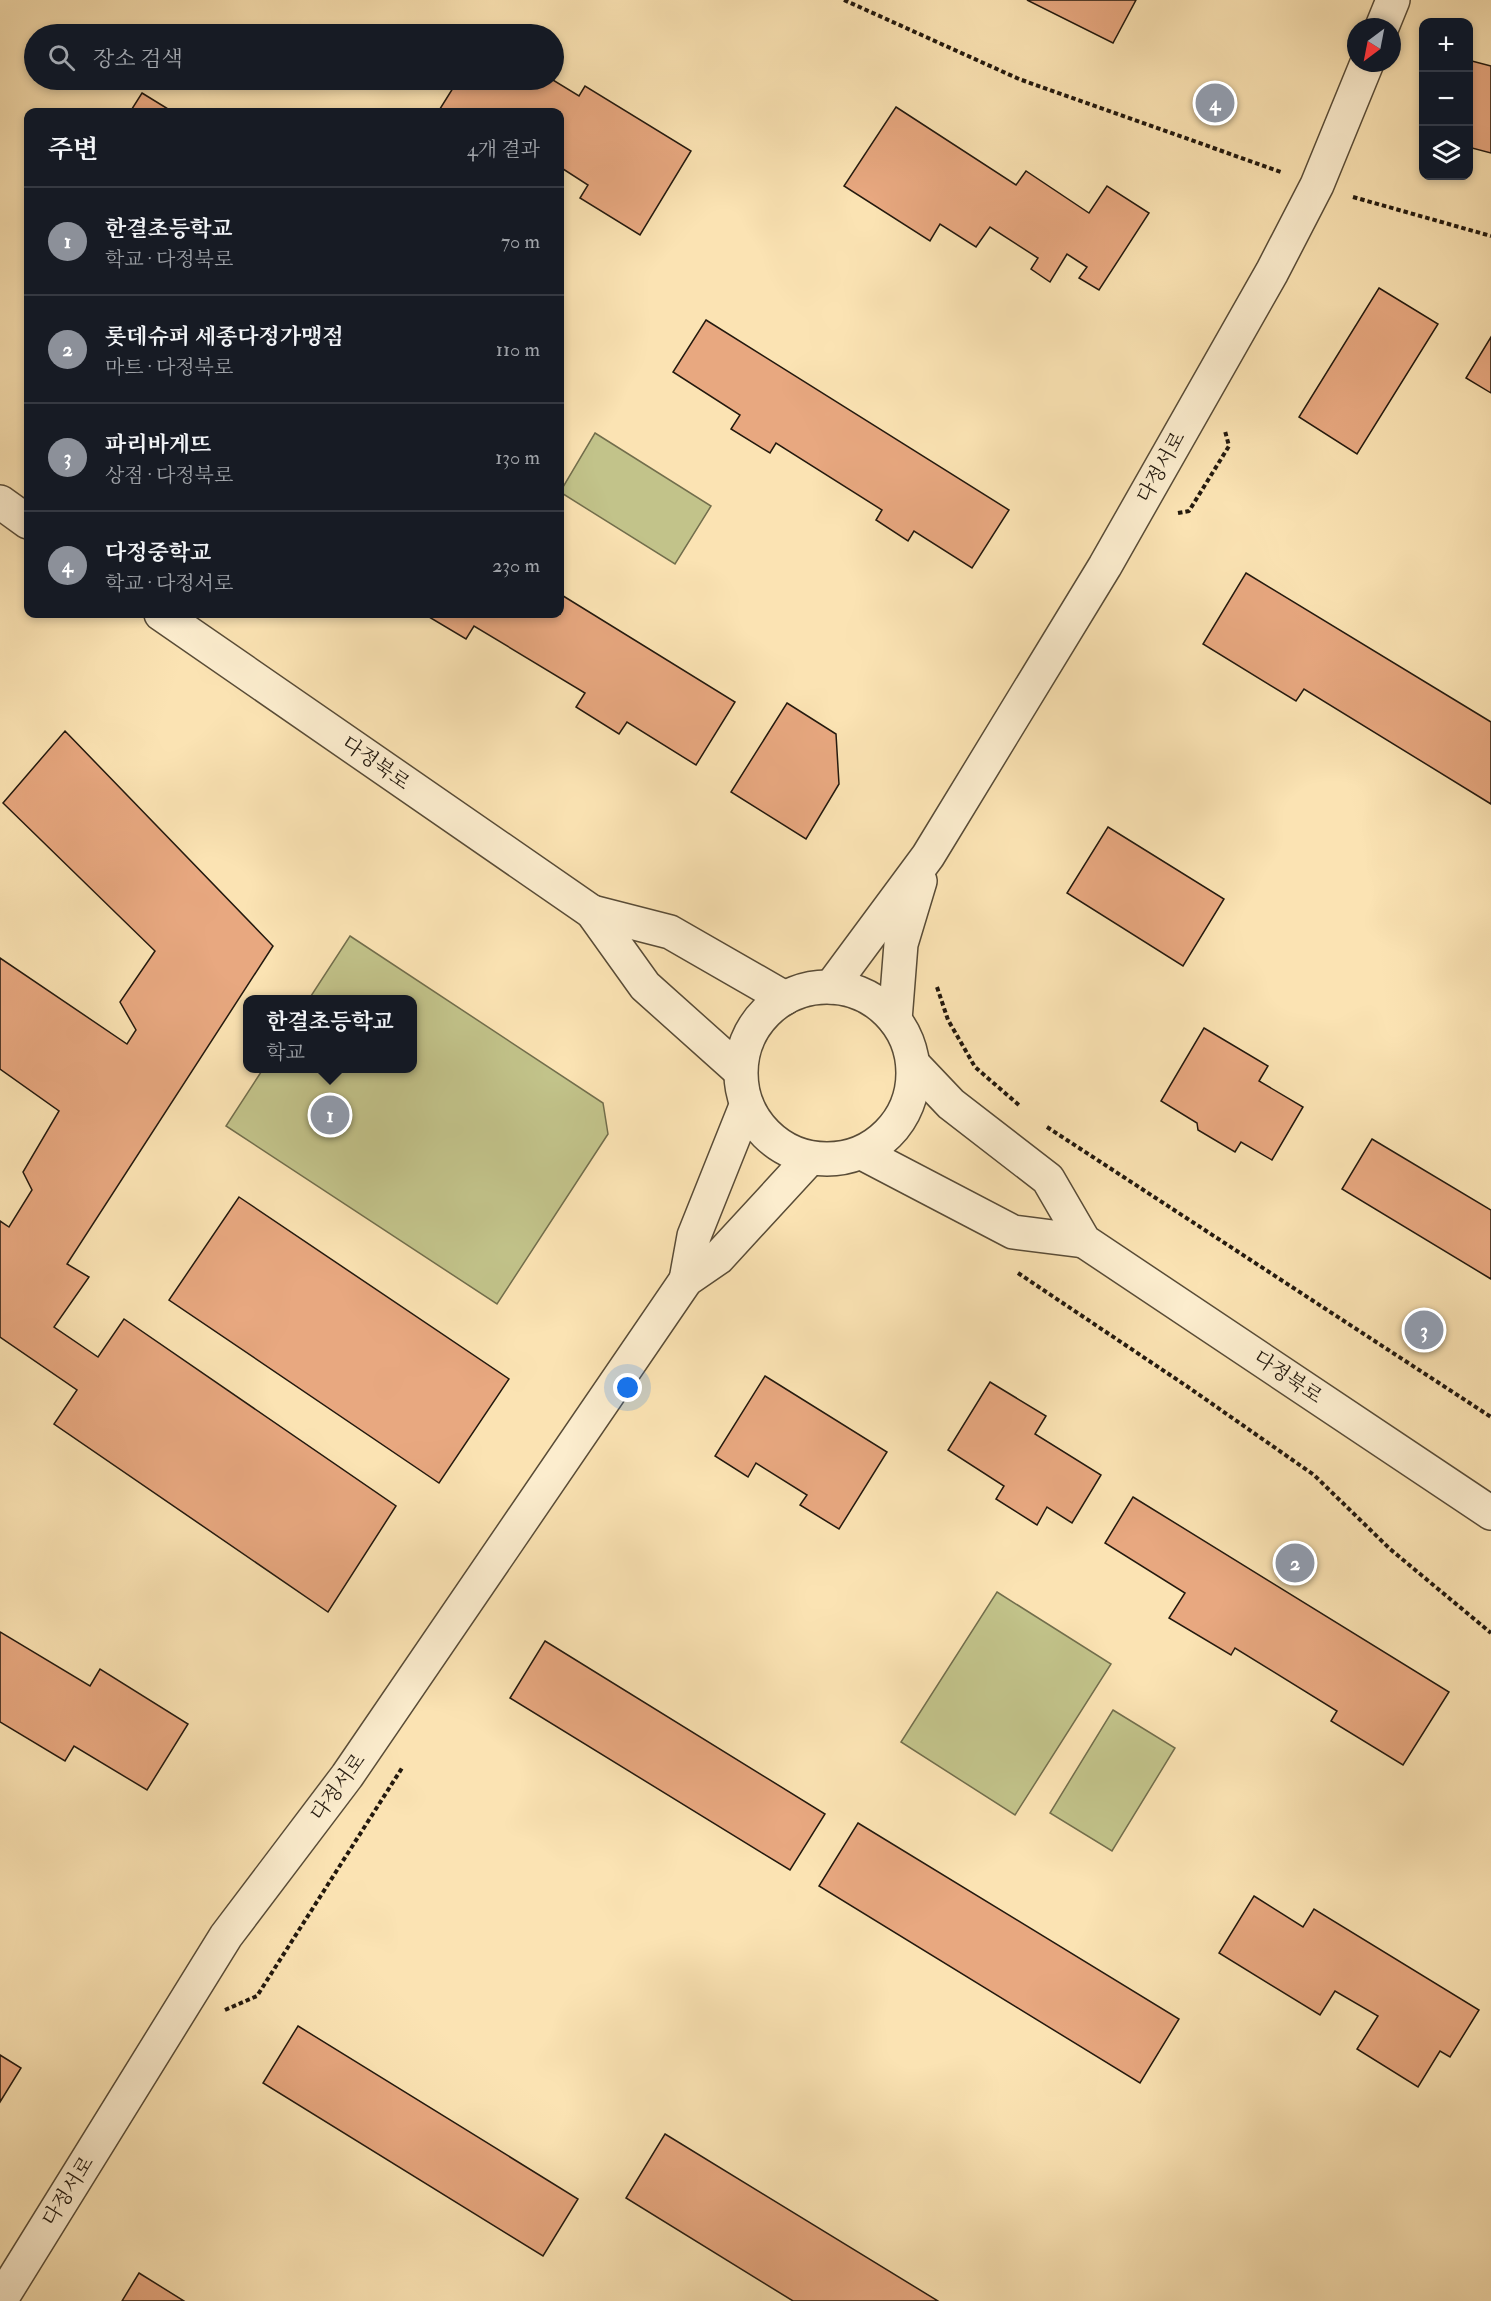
<!DOCTYPE html>
<html lang="ko">
<meta charset="utf-8">
<style>
body{margin:0;font-family:"IM FELL Double Pica","Noto Serif KR",serif;background:#242831;color:#f1f3f6}
.controls{position:absolute;right:18px;top:18px;display:grid;overflow:hidden;border-radius:12px;box-shadow:0 3px 9px #0003}
.controls button{width:54px;height:54px;display:grid;place-items:center;padding:0;border:0;border-bottom:2px solid #363941;background:#171b24;color:#f1f3f6;font:30px sans-serif}
.compass{position:absolute;left:1347px;top:18px;width:54px;height:54px;border-radius:50%;background:#171b24;box-shadow:0 3px 9px #0003;rotate:212deg}
.you{position:absolute;left:628px;top:1388px;width:21px;height:21px;margin:-15px;border:4px solid #fff;border-radius:50%;background:#1a73e8;box-shadow:0 0 0 9px #1a73e833}
.badge{display:grid;place-items:center;width:39px;height:39px;border-radius:50%;background:#8c9099;color:#fff;font-size:20px;font-weight:700}
.pin{position:absolute;translate:-50% -50%;border:3px solid #fff;box-shadow:0 2px 6px #0006}
.popup{position:absolute;left:243px;top:995px;width:174px;height:78px;box-sizing:border-box;display:grid;place-content:center;border-radius:12px;background:#171b24;filter:drop-shadow(0 2px 4px #0005);font-size:20px;white-space:nowrap;color:#9ea1a6}
.popup b{font-size:22px;color:#f1f3f6}
.popup::after{content:'';position:absolute;left:50%;top:100%;margin-left:-12px;border:12px solid transparent;border-top-color:#171b24}
.list{margin:0;padding:0;list-style:none}
h2{display:flex;justify-content:space-between;align-items:center;height:78px;margin:0;padding:0 24px;font-size:26px}
h2 small{font-size:20px;font-weight:400;color:#9ea1a6}
.list li{display:grid;grid-template-columns:39px 1fr auto;gap:18px;align-items:center;box-sizing:border-box;height:108px;padding:0 24px;border-top:2px solid #363941}
.list b{display:block;font-size:22px;white-space:nowrap}
.list p{margin:0;font-size:20px;white-space:nowrap;color:#9ea1a6}
.list em{font-size:20px;font-style:normal;color:#9ea1a6}
.icon{flex:none;width:33px;height:33px;fill:none;stroke:currentColor;stroke-width:2;stroke-linecap:round;stroke-linejoin:round}
.map{position:relative;flex:none;width:1491px;height:2301px;overflow:hidden}
.search{position:absolute;background:#171b24;box-shadow:0 3px 9px #0003;left:24px;top:24px;width:540px;height:66px;display:flex;align-items:center;gap:15px;box-sizing:border-box;padding:0 21px;border-radius:33px;color:#9ea1a6;font-size:22px}
.panel{position:absolute;background:#171b24;box-shadow:0 3px 9px #0003;left:24px;top:108px;width:540px;height:510px;border-radius:12px}
.map>svg:first-child{display:block}
.green{fill:#c2c38a;stroke:#726e4c;stroke-width:1.5}
.building{fill:#e8a880;stroke:#23190e;stroke-width:1.5}
.lines{fill:none;stroke-linecap:round;stroke-linejoin:round}
.minor-casing{stroke:#594c37;stroke-width:36}
.path{stroke:#23190e;stroke-width:4;stroke-dasharray:4.5 3;stroke-linecap:butt}
.minor{stroke:#fcedce;stroke-width:33}
.labels{text-anchor:middle;dominant-baseline:central;stroke-width:4.5;stroke-linejoin:round;paint-order:stroke}
.street-label{font-size:20px;fill:#23190e;stroke:#fcedce}
</style>
<div class="map">
<svg width="1491" height="2301" viewBox="0 0 1491 2301">
<rect width="100%" height="100%" fill="#fbe3b3"/>
<filter id="stains"><feTurbulence type="fractalNoise" baseFrequency=".00333" numOctaves="4"/><feColorMatrix values="0 0 0 0 .2 0 0 0 0 .09 0 0 0 0 .02 0 0 0 .5 -.17"/></filter>
<radialGradient id="worn" r=".72"><stop offset=".6" stop-color="#630" stop-opacity="0"/><stop offset="1" stop-color="#630" stop-opacity=".3"/></radialGradient>
<g class="green">
<path d="M595,433l116,73 -36,58 -115,-72z"/>
<path d="M350,936l253,167 5,31 -111,170 -271,-178 37,-57 149,-1v-68l-103,-1z"/>
<path d="M997,1592l114,72 -96,151 -114,-73z"/>
<path d="M1113,1710l62,38 -63,103 -62,-38z"/>
</g>
<g class="building">
<path d="M1027,0h109l-23,43z"/>
<path d="M1468,60l23,6v87l-23,-6z"/>
<path d="M458,80h95l26,16 6,-10 106,65 -51,84 -60,-37 8,-13 -28,-18v-55h-122z"/>
<path d="M142,93l31,19h-43z"/>
<path d="M896,107l120,78 10,-14 63,42 18,-27 42,27 -50,77 -20,-12 8,-11 -20,-13 -17,28 -19,-13 7,-11 -48,-31 -14,20 -36,-23 -10,17 -86,-55z"/>
<path d="M1379,288l59,36 -81,130 -58,-37z"/>
<path d="M706,320l303,190 -37,58 -58,-37 -6,10 -32,-21 6,-10 -106,-67 -6,10 -39,-24 9,-14 -67,-43z"/>
<path d="M1491,337v56l-25,-15z"/>
<path d="M1246,573l245,149v82l-187,-115 -8,12 -93,-57z"/>
<path d="M560,594l175,108 -39,63 -69,-43 -8,12 -43,-27 9,-14 -111,-67 -8,13 -42,-25h136z"/>
<path d="M787,703l49,31 3,50 -33,55 -75,-47z"/>
<path d="M65,731l208,215 -206,318 22,13 -35,50 44,30 26,-38 272,187 -68,106 -274,-188 23,-34 -77,-53v-116l9,6 23,-37 -9,-18 36,-61 -59,-42v-111l127,86 9,-14 -16,-28 35,-51 -152,-148z"/>
<path d="M1108,827l116,72 -41,67 -116,-73z"/>
<path d="M1204,1028l64,38 -9,15 44,26 -31,53 -31,-18 -6,10 -37,-22 -1,-7 -36,-22z"/>
<path d="M1372,1139l119,71v69l-149,-90z"/>
<path d="M239,1197l270,182 -70,104 -270,-183z"/>
<path d="M765,1376l122,76 -48,77 -39,-24 7,-10 -51,-32 -8,14 -33,-21z"/>
<path d="M990,1382l56,34 -11,18 66,41 -29,48 -25,-16 -10,18 -41,-26 8,-13 -56,-36z"/>
<path d="M1133,1497l316,195 -46,73 -72,-44 6,-10 -102,-63 -4,7 -62,-37 16,-25 -80,-50z"/>
<path d="M0,1632l90,54 10,-17 88,55 -41,66 -73,-44 -9,15 -65,-39z"/>
<path d="M545,1641l280,173 -35,56 -280,-172z"/>
<path d="M858,1823l321,196 -39,64 -321,-197z"/>
<path d="M1254,1896l49,31 11,-18 165,101 -29,47 -10,-6 -22,36 -61,-38 21,-33 -43,-25 -15,24 -101,-62z"/>
<path d="M298,2026l280,173 -35,57 -280,-173z"/>
<path d="M0,2055l21,13 -21,34z"/>
<path d="M665,2134l273,167h-145l-167,-103z"/>
<path d="M139,2273l45,28h-62z"/>
</g>
<g class="lines">
<defs>
<g id="minor">
<path d="M1382,27l11,-27"/>
<path d="M0,502l28,20"/>
<path d="M161,614l431,298 53,74 95,85"/>
<path d="M592,912l78,20 115,66"/>
<path d="M831,987l97,-131 177,-290 167,-294 45,-87 50,-122"/>
<circle cx="827" cy="1073" r="86"/>
<path d="M895,1020l6,-76 19,-63"/>
<path d="M913,1064l38,40 97,75 36,62 407,272"/>
<path d="M862,1153l151,79 71,9"/>
<path d="M686,1280l8,-44 52,-130"/>
<path d="M0,2301l226,-365 121,-160 339,-496 32,-22 92,-100"/>
</g>
</defs>
<use href="#minor" class="minor-casing"/>
<g class="path">
<path d="M844,0l175,79 262,93"/>
<path d="M1353,197l138,39"/>
<path d="M1178,513l11,-2 40,-65 -4,-15"/>
<path d="M937,987l11,33 27,47 45,39"/>
<path d="M1047,1127l444,290"/>
<path d="M1018,1273l170,114 126,88 76,74 101,84"/>
<path d="M225,2010l32,-14 145,-228"/>
</g>
<use href="#minor" class="minor"/>
</g>
<g class="labels">
<g class="street-label">
<text transform="translate(1161 467) rotate(-61)">다정서로</text>
<text transform="translate(376 763) rotate(35)">다정북로</text>
<text transform="translate(1288 1377) rotate(34)">다정북로</text>
<text transform="translate(338 1787) rotate(-54)">다정서로</text>
<text transform="translate(68 2191) rotate(-58)">다정서로</text>
</g>
</g>
<rect width="100%" height="100%" filter="url(#stains)"/>
<rect width="100%" height="100%" fill="url(#worn)"/>
</svg>
<div class="controls">
<button>+</button>
<button>−</button>
<button><svg class="icon" aria-label="layers" viewBox="0 0 24 24"><path d="M12 4l9 5-9 5-9-5zM3 14l9 5 9-5"/></svg></button>
</div>
<svg class="compass" viewBox="-18 -18 36 36"><path d="M0-13l5 13h-10z" fill="#e53935"/><path d="M0 13l5-13h-10z" fill="#9ea1a6"/></svg>
<div class="you"></div>
<div class="pin badge" style="left:330px;top:1115px">1</div>
<div class="popup"><b>한결초등학교</b>학교</div>
<div class="pin badge" style="left:1295px;top:1563px">2</div>
<div class="pin badge" style="left:1424px;top:1330px">3</div>
<div class="pin badge" style="left:1215px;top:103px">4</div>
<div class="search"><svg class="icon" aria-label="search" viewBox="0 0 24 24"><circle cx="10" cy="10" r="6"/><path d="M15 15l6 6"/></svg>장소 검색</div>
<section class="panel">
<h2>주변<small>4개 결과</small></h2>
<ul class="list">
<li><span class="badge">1</span><div><b>한결초등학교</b><p>학교 · 다정북로</p></div><em>70 m</em></li>
<li><span class="badge">2</span><div><b>롯데슈퍼 세종다정가맹점</b><p>마트 · 다정북로</p></div><em>110 m</em></li>
<li><span class="badge">3</span><div><b>파리바게뜨</b><p>상점 · 다정북로</p></div><em>130 m</em></li>
<li><span class="badge">4</span><div><b>다정중학교</b><p>학교 · 다정서로</p></div><em>230 m</em></li>
</ul>
</section>
</div>
